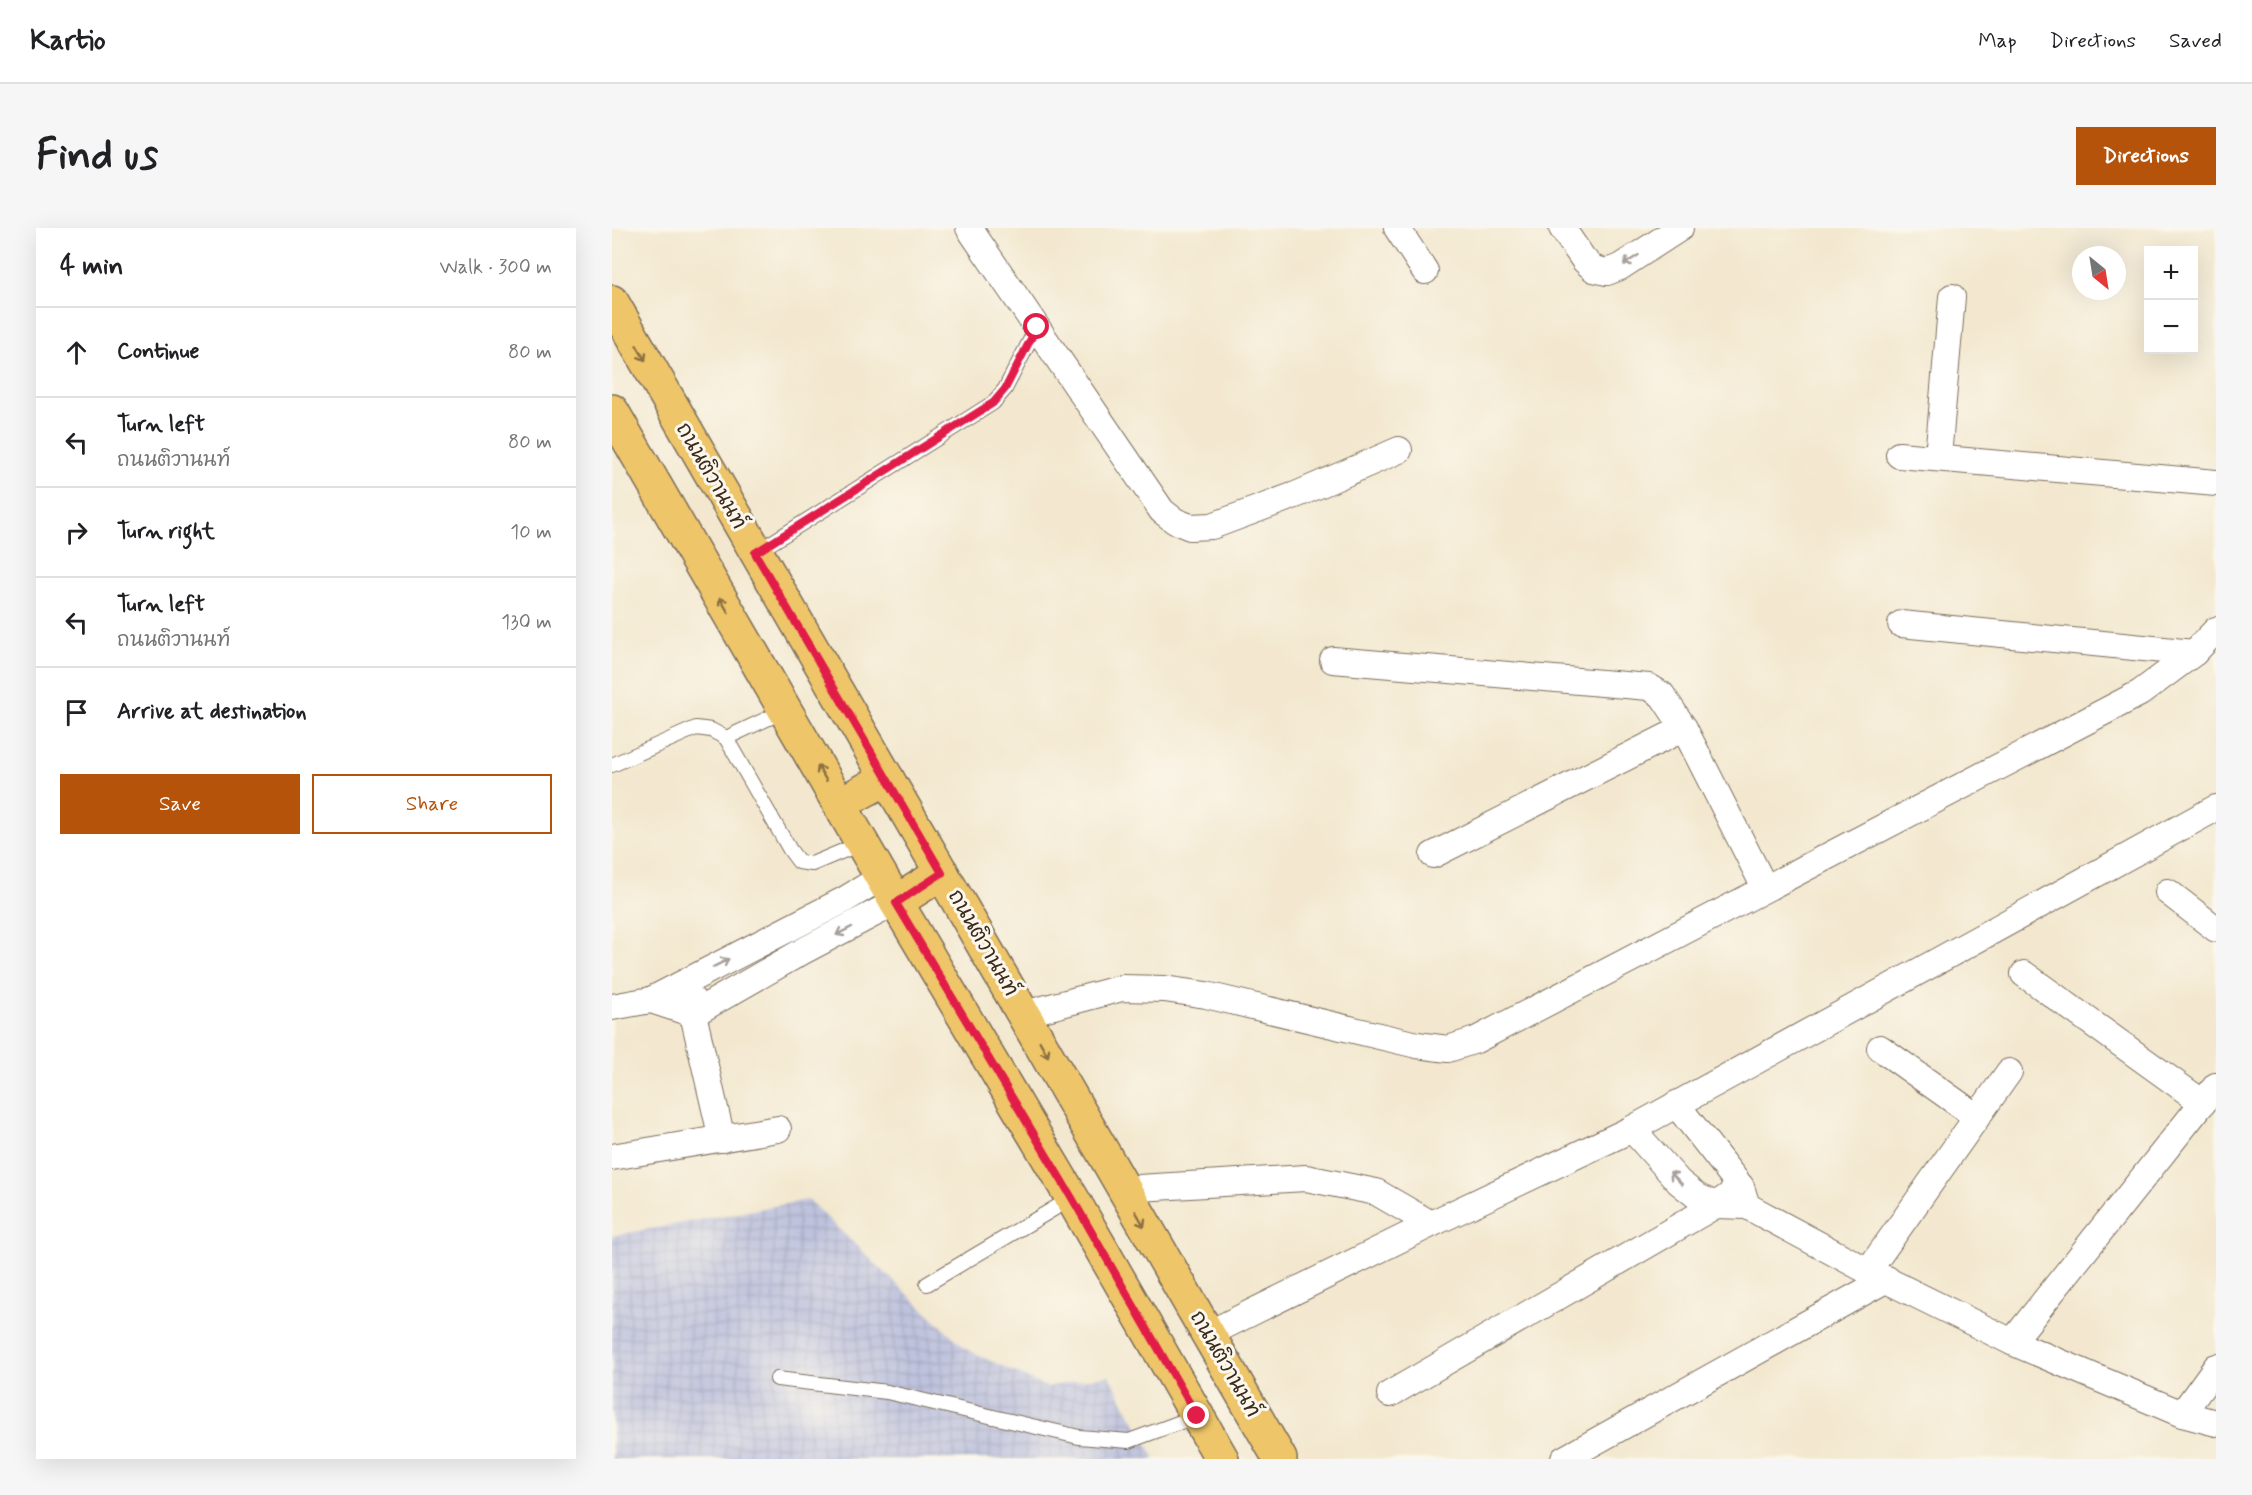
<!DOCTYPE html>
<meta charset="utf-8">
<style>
body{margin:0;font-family:Mynerve,"Playpen Sans Thai",sans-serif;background:#f6f6f6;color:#202124}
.controls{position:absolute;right:18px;top:18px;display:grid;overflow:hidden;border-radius:0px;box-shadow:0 6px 24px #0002}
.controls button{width:54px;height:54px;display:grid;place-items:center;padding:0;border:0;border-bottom:2px solid #e0e0e0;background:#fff;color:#202124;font:30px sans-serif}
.compass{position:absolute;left:1460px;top:18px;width:54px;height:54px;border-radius:50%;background:#fff;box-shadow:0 6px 24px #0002;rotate:150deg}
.stop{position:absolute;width:18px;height:18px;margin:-14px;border:4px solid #e11d48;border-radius:50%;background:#fff}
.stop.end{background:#e11d48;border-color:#fff;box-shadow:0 2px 6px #0008}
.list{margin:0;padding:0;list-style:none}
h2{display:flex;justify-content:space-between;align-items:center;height:78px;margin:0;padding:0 24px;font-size:26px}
h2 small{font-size:20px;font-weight:400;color:#757577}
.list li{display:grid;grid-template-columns:39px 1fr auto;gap:18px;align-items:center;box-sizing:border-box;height:90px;padding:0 24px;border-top:2px solid #e0e0e0}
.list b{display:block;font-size:22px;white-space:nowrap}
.list p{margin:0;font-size:20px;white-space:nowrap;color:#757577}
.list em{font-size:20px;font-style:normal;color:#757577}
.actions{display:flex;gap:12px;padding:18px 24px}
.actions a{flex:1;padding:14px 0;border:2px solid #b45309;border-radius:0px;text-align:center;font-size:21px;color:#b45309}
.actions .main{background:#b45309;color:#fff}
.icon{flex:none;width:33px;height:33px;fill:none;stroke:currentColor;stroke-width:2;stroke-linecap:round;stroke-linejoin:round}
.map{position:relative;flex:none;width:1604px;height:1231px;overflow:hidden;border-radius:0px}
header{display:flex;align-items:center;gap:36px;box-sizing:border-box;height:84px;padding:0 30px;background:#fff;border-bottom:2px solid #e0e0e0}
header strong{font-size:28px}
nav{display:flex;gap:33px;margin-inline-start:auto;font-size:21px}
.intro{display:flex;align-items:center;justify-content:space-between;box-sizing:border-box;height:144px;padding:0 36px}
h1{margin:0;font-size:42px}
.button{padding:15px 27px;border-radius:0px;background:#b45309;color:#fff;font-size:21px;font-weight:700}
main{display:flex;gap:36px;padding:0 36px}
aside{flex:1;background:#fff;border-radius:0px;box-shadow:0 6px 24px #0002}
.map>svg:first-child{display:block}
.industrial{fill:url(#industrial-grid)}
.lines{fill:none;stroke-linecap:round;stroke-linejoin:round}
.lane-casing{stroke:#7b6c5c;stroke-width:16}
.street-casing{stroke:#7b6c5c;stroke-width:28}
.primary-casing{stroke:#7b6c5c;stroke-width:36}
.lane{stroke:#fff;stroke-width:14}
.street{stroke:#fff;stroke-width:26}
.primary{stroke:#eec569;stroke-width:33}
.oneway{stroke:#a79f9a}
.oneway2{stroke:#8c7040}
.route{stroke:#e11d48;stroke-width:8}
.labels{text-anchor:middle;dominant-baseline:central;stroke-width:6;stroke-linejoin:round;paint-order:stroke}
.street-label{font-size:21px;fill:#3b2a1e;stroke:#fbf7ec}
</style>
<header>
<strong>Kartio</strong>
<nav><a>Map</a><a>Directions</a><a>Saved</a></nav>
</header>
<div class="intro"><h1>Find us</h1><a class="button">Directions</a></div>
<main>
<aside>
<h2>4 min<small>Walk · 300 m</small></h2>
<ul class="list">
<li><svg class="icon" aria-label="ahead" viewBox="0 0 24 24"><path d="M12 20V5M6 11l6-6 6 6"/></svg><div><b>Continue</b></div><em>80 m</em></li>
<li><svg class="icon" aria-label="left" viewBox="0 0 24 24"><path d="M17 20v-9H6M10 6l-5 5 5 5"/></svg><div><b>Turn left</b><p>ถนนติวานนท์</p></div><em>80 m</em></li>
<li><svg class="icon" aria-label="right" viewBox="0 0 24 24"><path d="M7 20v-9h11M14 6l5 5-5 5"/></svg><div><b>Turn right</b></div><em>10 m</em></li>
<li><svg class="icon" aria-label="left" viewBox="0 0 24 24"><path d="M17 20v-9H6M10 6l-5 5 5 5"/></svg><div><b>Turn left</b><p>ถนนติวานนท์</p></div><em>130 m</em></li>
<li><svg class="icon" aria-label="arrive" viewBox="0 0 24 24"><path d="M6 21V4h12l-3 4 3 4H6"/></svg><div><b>Arrive at destination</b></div></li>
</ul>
<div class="actions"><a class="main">Save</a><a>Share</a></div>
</aside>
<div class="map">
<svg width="1604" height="1231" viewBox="0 0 1604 1231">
<defs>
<pattern id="industrial-grid" width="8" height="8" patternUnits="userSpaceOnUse" patternTransform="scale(1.5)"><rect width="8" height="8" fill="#bec2dd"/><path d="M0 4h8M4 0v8" fill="none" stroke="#a4a7bd"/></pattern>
</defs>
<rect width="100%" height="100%" fill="#fbf7ec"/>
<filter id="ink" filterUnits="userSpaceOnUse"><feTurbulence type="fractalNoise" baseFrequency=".0167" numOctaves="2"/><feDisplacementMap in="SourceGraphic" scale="12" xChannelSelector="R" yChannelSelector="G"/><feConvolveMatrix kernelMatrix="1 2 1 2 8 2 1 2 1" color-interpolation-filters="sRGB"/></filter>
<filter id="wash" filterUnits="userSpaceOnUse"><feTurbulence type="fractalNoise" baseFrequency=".008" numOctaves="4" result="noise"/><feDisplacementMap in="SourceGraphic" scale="24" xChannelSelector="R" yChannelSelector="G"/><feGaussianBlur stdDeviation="1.35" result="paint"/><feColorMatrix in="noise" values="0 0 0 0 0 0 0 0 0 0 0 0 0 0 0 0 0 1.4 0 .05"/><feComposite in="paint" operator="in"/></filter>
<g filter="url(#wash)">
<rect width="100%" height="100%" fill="#f3e8cf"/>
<path class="industrial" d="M196,972l158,149 80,38 63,-12 46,84h-543v-223z"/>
</g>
<g filter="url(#ink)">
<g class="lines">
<defs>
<g id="lane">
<path d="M143,325l238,-150 12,-14 32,-62"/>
<path d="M114,510l60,-28"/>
<path d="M0,537l84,-37 15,2 15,8 64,112 9,12 13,2 50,-21"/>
<path d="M315,1056l145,-86"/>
<path d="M165,1151l110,13 192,45 50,4 68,-25"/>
</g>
<g id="street">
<path d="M357,0l193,283 13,10 15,6 22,-1 86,-32 101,-44"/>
<path d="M785,0l28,43"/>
<path d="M950,0l22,32 10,9 13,3 13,-5 60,-39"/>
<path d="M1287,227l317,28"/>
<path d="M1326,229l14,-160"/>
<path d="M1289,396l293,29"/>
<path d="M721,432l316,27 13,8 22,33 81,160"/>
<path d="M821,627l251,-127"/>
<path d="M1556,664l48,37"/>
<path d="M1412,746l179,129"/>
<path d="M80,771l1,15 29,125"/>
<path d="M39,772l42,14 110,-63 93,-49"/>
<path d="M0,779l39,-7 193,-100 38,-23"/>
<path d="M412,786l98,-26 42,1 42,6 211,50 31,4 28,-9 664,-347 54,-40 22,-23"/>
<path d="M1268,820l97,69"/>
<path d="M1064,876l65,83 5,16"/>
<path d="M1020,901l47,53 19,15 18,8 31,1 121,65 144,71 204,-256"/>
<path d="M0,929l166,-28"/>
<path d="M510,961l184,-11 70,14 55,32"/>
<path d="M1256,1043l141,-199"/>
<path d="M596,1106l223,-110 201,-95 584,-321"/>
<path d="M1400,1114l170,72 34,9"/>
<path d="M778,1166l326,-189 25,-18"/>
<path d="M1570,1186l34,-47"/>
<path d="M952,1231l323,-180"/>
</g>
<g id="primary">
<path d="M0,74l668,1157"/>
<path d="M0,183l284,491 176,296 150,261"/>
<path d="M228,576l47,-26"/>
<path d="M284,674l46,-29"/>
</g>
</defs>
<use href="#lane" class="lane-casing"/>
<use href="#street" class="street-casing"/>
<use href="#primary" class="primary-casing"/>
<use href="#lane" class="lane"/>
<use href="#street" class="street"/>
<use href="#primary" class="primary"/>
</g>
<defs><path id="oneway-shaft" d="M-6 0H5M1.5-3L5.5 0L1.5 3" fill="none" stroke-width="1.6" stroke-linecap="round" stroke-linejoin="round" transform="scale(1.5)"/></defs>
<g class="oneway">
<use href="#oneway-shaft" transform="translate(1019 32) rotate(147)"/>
<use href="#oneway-shaft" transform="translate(232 703) rotate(153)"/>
<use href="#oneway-shaft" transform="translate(109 735) rotate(-27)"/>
<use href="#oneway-shaft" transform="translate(1064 950) rotate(-133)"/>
</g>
<g class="oneway2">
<use href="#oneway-shaft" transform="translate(29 125) rotate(60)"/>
<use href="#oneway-shaft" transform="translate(112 377) rotate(-120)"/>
<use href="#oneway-shaft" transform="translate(210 545) rotate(-120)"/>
<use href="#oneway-shaft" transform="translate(432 821) rotate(61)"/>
<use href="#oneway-shaft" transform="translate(528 991) rotate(60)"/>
</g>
</g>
<g class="lines" filter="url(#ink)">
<path class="route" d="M425,99l-32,62 -12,14 -238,150 187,320 -46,30 176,295 125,218"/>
</g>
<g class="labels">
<g class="street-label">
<text transform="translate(99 248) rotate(60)">ถนนติวานนท์</text>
<text transform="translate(371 715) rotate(60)">ถนนติวานนท์</text>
<text transform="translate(613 1136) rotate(60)">ถนนติวานนท์</text>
</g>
</g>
</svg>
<div class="controls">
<button>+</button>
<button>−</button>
</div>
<svg class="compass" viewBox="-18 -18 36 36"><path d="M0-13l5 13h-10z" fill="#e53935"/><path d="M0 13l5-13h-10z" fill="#757577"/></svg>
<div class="stop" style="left:425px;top:99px"></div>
<div class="stop end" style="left:585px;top:1188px"></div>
</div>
</main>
